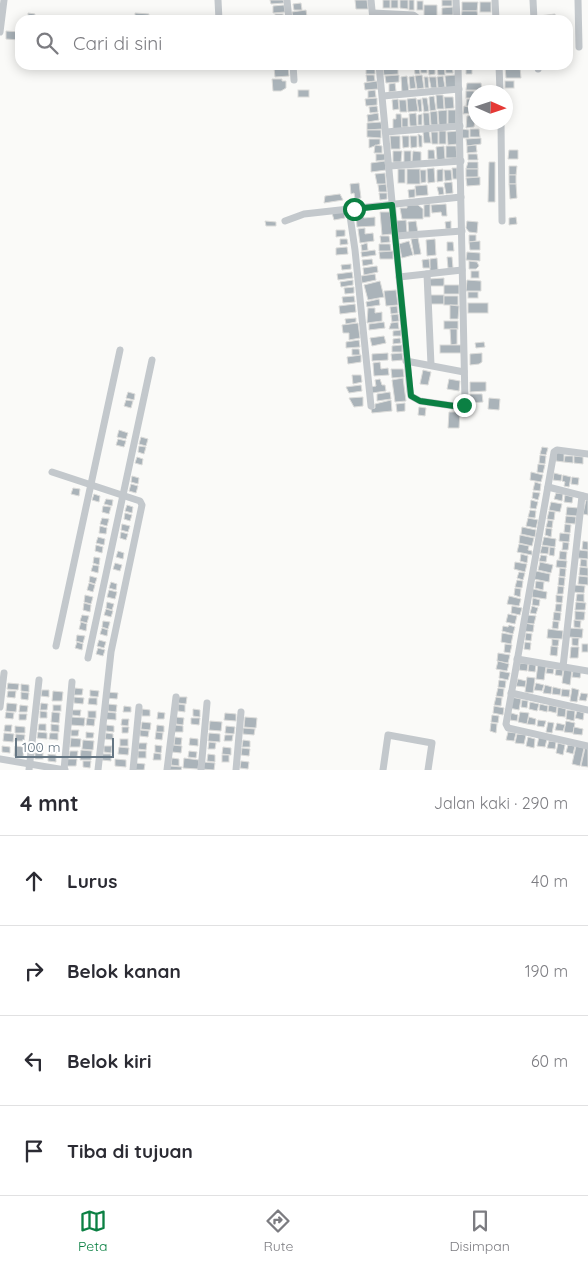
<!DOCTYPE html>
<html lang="id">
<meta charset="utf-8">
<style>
body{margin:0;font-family:Quicksand,sans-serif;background:#f7f7f7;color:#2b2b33}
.compass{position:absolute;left:468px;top:85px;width:45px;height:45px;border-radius:50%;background:#fff;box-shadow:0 2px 12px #0003;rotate:93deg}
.scale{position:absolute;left:15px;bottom:12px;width:99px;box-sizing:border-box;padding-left:5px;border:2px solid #657683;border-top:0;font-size:14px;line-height:18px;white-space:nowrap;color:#657683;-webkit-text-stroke:4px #fff;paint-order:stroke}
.stop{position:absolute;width:15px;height:15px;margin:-11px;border:4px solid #0b8043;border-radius:50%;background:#fff}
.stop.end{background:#0b8043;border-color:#fff;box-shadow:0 1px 5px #0008}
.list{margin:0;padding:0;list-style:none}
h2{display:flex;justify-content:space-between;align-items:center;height:65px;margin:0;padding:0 20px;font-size:21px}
h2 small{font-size:16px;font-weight:400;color:#7c7c81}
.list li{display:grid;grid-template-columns:32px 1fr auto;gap:15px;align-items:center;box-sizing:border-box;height:90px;padding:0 20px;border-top:1px solid #e1e1e2}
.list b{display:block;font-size:19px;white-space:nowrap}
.list em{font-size:16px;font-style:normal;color:#7c7c81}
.icon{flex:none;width:28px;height:28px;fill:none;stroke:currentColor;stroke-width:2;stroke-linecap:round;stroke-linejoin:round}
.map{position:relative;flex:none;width:588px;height:770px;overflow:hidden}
.search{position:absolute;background:#fff;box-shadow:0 2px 12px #0003;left:15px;right:15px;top:15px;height:55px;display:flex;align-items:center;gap:12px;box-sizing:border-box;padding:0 18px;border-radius:15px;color:#7c7c81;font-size:19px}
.sheet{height:425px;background:#fff}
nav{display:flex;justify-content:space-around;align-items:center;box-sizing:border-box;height:70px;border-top:1px solid #e1e1e2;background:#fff;font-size:14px;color:#7c7c81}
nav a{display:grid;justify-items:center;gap:2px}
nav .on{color:#0b8043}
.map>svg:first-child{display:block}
.building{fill:#aab3b9;stroke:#dcdcda}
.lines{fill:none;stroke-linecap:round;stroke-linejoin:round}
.minor{stroke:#c3c8cc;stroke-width:7}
.route{stroke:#0b8043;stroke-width:6}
</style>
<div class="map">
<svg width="588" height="770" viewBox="0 0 588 770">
<rect width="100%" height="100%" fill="#fafaf8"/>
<g class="building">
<path d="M270,0h13l1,3 -13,1z"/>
<path d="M355,0h12l1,9h-12z"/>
<rect x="383" y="0" width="7" height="8"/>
<rect x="391" y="0" width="7" height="8"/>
<path d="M400,0h8v9l-8,-1z"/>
<rect x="409" y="0" width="5" height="10"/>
<rect x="442" y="0" width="10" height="6"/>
<rect x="417" y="1" width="6" height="9"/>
<path d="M462,2h16l-1,9h-15z"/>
<rect x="480" y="2" width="11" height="10"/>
<path d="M301,3l1,7h-8l-1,-6z"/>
<path d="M284,5l1,7 -12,1v-7z"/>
<path d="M424,5h13v14l-13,-1z"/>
<path d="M453,7v8h-11v-7z"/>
<path d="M306,10l1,7 -14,2 -1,-7z"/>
<path d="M462,11h15l1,7 -17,1z"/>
<path d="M28,13l7,1 -1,6h-6z"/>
<path d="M135,13l14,1 -1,6h-13z"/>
<rect x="275" y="14" width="8" height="5"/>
<path d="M555,14l1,6h-16l-1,-4z"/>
<path d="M6,31l14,1v8l-14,-1z"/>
<path d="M414,65h5l1,9h-5z"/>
<path d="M420,65h7v8h-6z"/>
<path d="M428,65h7v9l-6,1z"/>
<path d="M437,65h7l1,10h-7z"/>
<path d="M445,65h7l1,8h-7z"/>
<path d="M288,66l1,10 -14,1 -1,-9z"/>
<path d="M375,66v8h-9v-7z"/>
<path d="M398,67v7l-14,1 -1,-6z"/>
<path d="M466,67l6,1v6h-6z"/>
<path d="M505,67h15l1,11h-15z"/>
<path d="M366,75h8l1,6 -8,1z"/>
<path d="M399,75v7l-13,1 -1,-7z"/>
<path d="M422,75l2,13 -7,1 -2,-13z"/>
<path d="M456,75v13h-10l-1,-12z"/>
<path d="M407,76l2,16 -7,1 -1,-16z"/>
<path d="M414,76l2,12 -6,1 -1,-12z"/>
<path d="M443,76l2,11 -7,1 -1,-11z"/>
<path d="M424,77h4l1,11h-4z"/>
<path d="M429,77h7l1,11h-6z"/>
<path d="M272,79h10v2h4v7l-5,3h-8z"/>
<path d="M377,81l1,8 -13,1 -1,-7z"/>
<rect x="505" y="81" width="9" height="7"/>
<path d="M395,83l1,8 -7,1v-8z"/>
<path d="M467,83h14l1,7h-16z"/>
<rect x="298" y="90" width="11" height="7"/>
<path d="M375,90l1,7 -8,1v-7z"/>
<rect x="466" y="91" width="8" height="7"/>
<path d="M436,95h7l1,14h-7z"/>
<path d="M434,96l2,14 -6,1 -1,-14z"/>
<path d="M444,97h9l1,11 -9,1z"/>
<path d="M377,98v7l-11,1 -1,-7z"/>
<path d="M416,98l2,13 -10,1 -1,-13z"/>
<path d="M422,98h5l2,13 -5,1z"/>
<path d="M398,99l1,10 -6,1 -1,-10z"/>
<path d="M421,99l1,12 -3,1 -2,-12z"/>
<path d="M467,99h6l-1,7h-6z"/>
<path d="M475,99l1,13 -13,2 1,-8 9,2z"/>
<path d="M399,100h7l1,12h-7z"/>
<path d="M377,106l1,6 -8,1 -1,-6z"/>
<path d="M447,110v15h-8l-1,-14z"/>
<rect x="448" y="110" width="8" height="14"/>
<path d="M437,111l1,14h-7l-1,-13z"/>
<path d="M378,113l1,7 -11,2 -1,-7z"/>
<path d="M416,113l1,13h-7l-1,-12z"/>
<path d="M423,113h6l1,13h-6z"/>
<path d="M396,114h5l1,15 -9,1v-11h3z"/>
<path d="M422,114v11h-4v-10z"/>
<path d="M476,115l-2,12 -8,1 1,-12z"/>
<rect x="402" y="118" width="6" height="9"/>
<path d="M381,122l1,7 -15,1v-7z"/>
<path d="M462,129l7,1v8h-7z"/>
<path d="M470,129h9l1,8h-10z"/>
<path d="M367,130h14v8l-14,-1z"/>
<path d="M429,131l2,12h-7l-1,-11z"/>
<rect x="439" y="131" width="7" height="13"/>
<path d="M457,131l1,13 -10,1 -1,-13z"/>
<path d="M431,132h7v12h-6z"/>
<path d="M418,134l4,2v11h-3z"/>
<path d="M390,136h10v13h-9z"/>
<path d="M402,136h7v11l-6,1z"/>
<path d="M410,136h7v11l-6,1z"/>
<path d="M481,138v6l-14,2 -1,-7z"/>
<path d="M369,139h11v5l-11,4z"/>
<path d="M375,145l7,1v7h-8z"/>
<path d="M476,145l1,7 -10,1v-7z"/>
<path d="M444,146l1,13 -8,1 -1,-13z"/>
<path d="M446,146h10l1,12h-11z"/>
<path d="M428,150h6l1,9h-7z"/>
<path d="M509,150h9v9h-10z"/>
<path d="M393,151h9l-1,11h-8z"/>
<rect x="404" y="151" width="7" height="12"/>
<path d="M413,151l8,1v10h-9z"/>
<path d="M376,154h9v6l-9,1z"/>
<path d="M468,154h9l1,6h-10z"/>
<path d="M385,161l1,9 -15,2v-9z"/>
<path d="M468,162h10v7h-12z"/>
<path d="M489,162h6v40h-7z"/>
<path d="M509,166h8l-1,9h-7z"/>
<path d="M434,168l1,14 -7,1 -1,-14z"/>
<path d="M452,168h5v11h-4z"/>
<rect x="398" y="169" width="7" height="14"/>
<rect x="407" y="169" width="13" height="15"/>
<path d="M443,169v12l-6,1v-12z"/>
<rect x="466" y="169" width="12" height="8"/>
<path d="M420,170h6v12l-5,1z"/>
<path d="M444,170h7l1,10 -7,1z"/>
<path d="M385,173l1,11h-9l-2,-10z"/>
<rect x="509" y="175" width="7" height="9"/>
<path d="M480,177v8l-13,1 -1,-8z"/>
<path d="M452,182l1,11 -7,1 -2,-11z"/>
<path d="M359,183l2,15 -6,1 -1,-6 -3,1 -1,-10z"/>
<path d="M386,184l1,8h-8l-1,-7z"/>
<path d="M509,184h7l1,14 -7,1z"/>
<path d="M427,185l1,10 -12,1 -1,-10z"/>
<path d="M437,187h6l1,7 -5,1z"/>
<path d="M415,189v8l-6,1 -1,-8z"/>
<path d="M379,193h8v6l-7,1z"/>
<path d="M340,194l3,6 -19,3 1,-7z"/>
<path d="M430,204v13h-6v-12z"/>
<path d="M446,204l1,12h-5l-1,-4 -9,1 -1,-8z"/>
<path d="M407,205h11l5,4v10h-21l-2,-11h7z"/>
<path d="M344,210l1,8 -11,2 -2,-7z"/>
<path d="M380,212h10l2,22 -10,1z"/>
<path d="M363,214l1,4 11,-1v9l-18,1 -1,-12z"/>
<path d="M516,217l1,7 -8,1v-7z"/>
<path d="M406,220l1,13 -10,1 -1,-13z"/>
<path d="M265,221l11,1v4h-10z"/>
<path d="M416,221l2,12 -9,2 -1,-13z"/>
<path d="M451,221v8h-5l-1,-7z"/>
<path d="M467,221l11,1 -1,11 -8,-1 -3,-4z"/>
<path d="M365,228v6l8,-1 1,8 -14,2 -2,-14z"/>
<path d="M336,230h9v6l-9,1z"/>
<path d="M469,235h7v6l-7,1z"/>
<path d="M380,236h9l1,6 -9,1z"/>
<path d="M418,238l3,16 -7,1 -3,-16z"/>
<path d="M340,239h7l1,5 -8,1z"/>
<path d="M435,239l1,16 -9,1 -1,-16z"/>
<path d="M409,241l4,14 -11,3 -3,-14z"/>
<path d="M480,241v9h-10l-1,-8z"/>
<path d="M447,242h6l1,9h-7z"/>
<path d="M367,243l1,7 -6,1 -1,-6z"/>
<path d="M379,244h11l1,7h-12z"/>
<path d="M347,247l1,7 -12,1v-7z"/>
<path d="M375,250l1,5 -14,2 -1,-5z"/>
<path d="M393,251v8h-13l-1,-7z"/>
<path d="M467,252l13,1v8l-14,-1z"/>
<path d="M447,257h5l1,11h-5z"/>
<path d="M437,258l1,12 -8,1v-12z"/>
<path d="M372,259l1,5 -10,2 -1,-6z"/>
<path d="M429,259l1,9h-7l-1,-8z"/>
<path d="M469,261l8,1 2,4 -3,3h-7z"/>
<path d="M351,264v5l-9,1 -1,-5z"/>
<path d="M377,266l1,6 -14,3 -1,-7z"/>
<rect x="471" y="271" width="8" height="7"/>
<path d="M352,272l1,6 -15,2 -1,-6z"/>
<path d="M375,274l1,6 -14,3 -1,-7z"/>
<path d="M444,278v8h-15v-7z"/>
<path d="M353,280v5l-12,2 -1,-5z"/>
<path d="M467,280l14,1v10h-15z"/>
<path d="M380,281l4,16 -16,3 -4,-15z"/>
<rect x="444" y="285" width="15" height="9"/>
<path d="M354,287v6l-9,1 -1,-6z"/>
<path d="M396,290l2,15 -12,1 -2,-15z"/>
<rect x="468" y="292" width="10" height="6"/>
<rect x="430" y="295" width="14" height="9"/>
<path d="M354,296l1,6 -12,1 -1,-6z"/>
<rect x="444" y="296" width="14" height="9"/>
<path d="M379,299l1,6 -13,2 -1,-5z"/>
<rect x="468" y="303" width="20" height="10"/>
<path d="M355,304l1,8 -16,2 -1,-8z"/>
<path d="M450,305l9,1 -1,13h-8z"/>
<path d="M397,306l1,7 -7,1 -1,-7z"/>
<path d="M368,308h7v5l7,-1v9l-15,2z"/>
<path d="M398,314l1,7 -7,1 -1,-7z"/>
<path d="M356,318v4l-10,2 -1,-5z"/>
<rect x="444" y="321" width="14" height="8"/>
<path d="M384,322l1,6 -16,2v-6z"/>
<path d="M398,322l1,7h-10l2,-6z"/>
<path d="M358,323l2,15 -11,2v-7h-6l-1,-8z"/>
<path d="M450,329h7v15l-6,1z"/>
<path d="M401,330v6h-8v-5z"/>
<path d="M384,336l2,7 -14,3 -2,-8z"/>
<path d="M400,338l1,5 -8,1v-5z"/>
<path d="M359,340l1,7 -14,1v-6z"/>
<path d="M484,342l1,5 -9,1 -1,-5z"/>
<path d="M402,345v7h-10v-6z"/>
<rect x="440" y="345" width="21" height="8"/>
<path d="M352,349h7l1,6h-8z"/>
<path d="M388,353v7l-16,1v-7z"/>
<path d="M402,353l1,7 -11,1 -1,-7z"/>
<path d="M482,353v9l-3,2 -9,1v-11z"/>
<path d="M361,355v7l-13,2 -1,-7z"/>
<path d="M380,362l1,7 7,-1 1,7 -15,1 -1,-13z"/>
<path d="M391,369h12l1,8 -12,1z"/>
<path d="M423,370l8,2 -3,13 -8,-1z"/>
<path d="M352,375h9l1,7 -9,2z"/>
<path d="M403,378l3,23 -11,1 -3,-22z"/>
<path d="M380,379l2,6h3l1,6 -14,2 -1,-6 5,-1 -1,-6z"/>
<path d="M449,379l11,2 -1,10 -12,-2z"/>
<path d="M470,382h16v9l-16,1z"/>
<path d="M361,385l1,6 -13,2 -3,-6z"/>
<path d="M128,392l7,2 -1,6 -8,-2z"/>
<path d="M390,392l1,7 -14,2v-7z"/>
<path d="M470,394h12l1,8 -13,1z"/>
<path d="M363,397v9l-9,1 -5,-9z"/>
<path d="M489,398l11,1 -1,11 -11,-1z"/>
<path d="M126,400l7,1 -2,7 -7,-2z"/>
<path d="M391,400l1,11 -20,2 -1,-4 4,-1v-4z"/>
<path d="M405,403v8l-8,1 -1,-8z"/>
<path d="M419,407l7,1 -1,8 -7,-1z"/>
<path d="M449,412h11l-1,16h-11z"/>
<path d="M119,430l9,3 -2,6 -9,-2z"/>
<path d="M141,437l7,2 -2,7 -7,-2z"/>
<path d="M118,439l8,2 -2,6 -8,-2z"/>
<path d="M139,446l7,1 -2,7 -6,-2z"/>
<path d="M542,447l6,1 -2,7 -6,-1z"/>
<path d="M556,451l8,1v10l-8,-1z"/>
<path d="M540,455l6,1 -1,8 -6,-1z"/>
<path d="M565,456h8v7l-9,-1z"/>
<path d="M574,456l9,1v7l-9,-1z"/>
<path d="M137,457l6,2 -1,6 -7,-2z"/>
<path d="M538,464l7,1 -2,8 -6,-1z"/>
<path d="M531,472l12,3 -2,7 -11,-2z"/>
<path d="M554,473l8,2 -1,6 -8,-1z"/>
<path d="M563,475l8,2 -2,10 -5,-1 1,-4 -3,-1z"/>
<path d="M132,476l7,2 -1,6 -7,-2z"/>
<path d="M572,477l7,1 -1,7 -7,-1z"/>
<path d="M535,482l6,2 -1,7 -7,-1z"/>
<path d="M131,484l7,2 -2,7 -7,-2z"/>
<path d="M73,488l7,1 -1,7 -8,-2z"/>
<path d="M533,492l7,1 -2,7 -6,-2z"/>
<path d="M556,493l7,1 -1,7 -8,-2z"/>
<path d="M94,494l6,2 -1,6 -7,-2z"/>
<path d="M565,495l8,2 -1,6 -8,-1z"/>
<path d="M106,499l7,1 -1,6 -8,-2z"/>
<path d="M531,500l7,2 -2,7 -6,-1z"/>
<path d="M586,500h2v15l-5,-1z"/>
<path d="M551,502l11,2 -2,8 -11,-2z"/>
<path d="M127,505l6,2 -1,6 -7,-2z"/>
<path d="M103,506l8,1 -2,7 -7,-2z"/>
<path d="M567,507l11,1 -1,8 -11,-1z"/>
<path d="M530,510l6,1 -1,7 -7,-1z"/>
<path d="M549,511l6,1 -1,8 -7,-1z"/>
<path d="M125,513l7,2 -2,6 -6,-2z"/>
<path d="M566,516l10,1 -1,7 -10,-1z"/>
<path d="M102,518l7,1 -2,7 -7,-2z"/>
<path d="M528,518l10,2 -2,8 -10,-2z"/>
<path d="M548,520l5,1 -1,7 -6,-1z"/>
<path d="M122,524l8,2 -2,6 -7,-2z"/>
<path d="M565,524l6,1 -1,8 -6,-1z"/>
<path d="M100,526l7,2 -1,6 -7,-1z"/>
<path d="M522,527l14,3 -1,7 -14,-3z"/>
<path d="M546,528l6,1 -1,8 -6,-2z"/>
<path d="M121,532l7,2 -2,6 -6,-2z"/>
<path d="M560,533l10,1 -1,8 -10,-1z"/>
<path d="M520,535l14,3 -2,8 -13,-3z"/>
<path d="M98,537l7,2 -1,6 -8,-2z"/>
<path d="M544,537l12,2 -1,8 -13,-2z"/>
<path d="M583,541l5,1v8l-6,-1z"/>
<path d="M563,542l6,1 -1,7h-6z"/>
<path d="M519,544l10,2 -1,4 4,1v4l-15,-3z"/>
<path d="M96,545l7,2 -1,6 -7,-2z"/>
<path d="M542,546l7,1 -1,7 -8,-1z"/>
<path d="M550,547l5,1 -1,8 -5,-1z"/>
<path d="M579,550l9,1v8l-10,-1z"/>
<path d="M118,551l6,2 -1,6 -7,-2z"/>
<path d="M560,551l7,1 -1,8 -7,-1z"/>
<path d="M521,554l7,2 -1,7 -7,-2z"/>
<path d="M541,555l6,1 -1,6 -7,-1z"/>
<path d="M94,557l6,1 -1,7 -6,-2z"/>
<path d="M581,559l6,1v7l-7,-1z"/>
<path d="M557,560l10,1 -1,7 -10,-1z"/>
<path d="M515,562l12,2 -2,8 -11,-3z"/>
<path d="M540,562l13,3 -2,8 -13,-3z"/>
<path d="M115,563l7,2 -2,6 -7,-2z"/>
<path d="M93,565l6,1 -1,7 -7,-2z"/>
<path d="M580,567l8,1v8l-9,-1z"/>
<path d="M560,568l6,1 -1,8 -6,-1z"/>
<path d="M536,571l14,3 -1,8 -15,-3z"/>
<path d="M519,572l6,1 -2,7 -6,-2z"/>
<path d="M90,576l7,2 -2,6 -6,-2z"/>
<path d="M579,576l9,1v8l-10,-1z"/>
<path d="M559,577l6,1 -1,8 -6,-1z"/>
<path d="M517,580l6,1 -1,7 -7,-1z"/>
<path d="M536,581l8,1 -1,8 -8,-2z"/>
<path d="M111,582l6,2 -1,6 -7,-2z"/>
<path d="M89,583l6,2 -2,7 -6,-2z"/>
<path d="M574,585l11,1 -1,7 -11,-1z"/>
<path d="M558,586l6,1 -1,7h-6z"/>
<path d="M515,588l6,1 -1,8 -6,-2z"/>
<path d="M533,589l14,3 -1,7 -14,-2z"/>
<path d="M109,590l8,2 -2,7 -8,-2z"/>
<path d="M577,594h7v8l-8,-1z"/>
<path d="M85,595l8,2 -2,7 -7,-2z"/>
<path d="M556,595l7,1 -1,7 -6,-1z"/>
<path d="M509,596l12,3 -2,7 -12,-2z"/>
<path d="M533,598l7,2 -1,6 -7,-1z"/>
<path d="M107,602l7,2 -2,6 -6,-2z"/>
<path d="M576,602l10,1 -1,7h-10z"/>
<path d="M84,603l7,2 -1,7 -7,-2z"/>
<path d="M556,604h6l-1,8 -6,-1z"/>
<path d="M512,606l10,2 -2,7 -9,-2z"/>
<path d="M532,606l6,2 -2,6 -6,-1z"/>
<path d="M106,609l7,2 -2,6 -7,-2z"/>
<path d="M575,611l10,1 -1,8h-9z"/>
<path d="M554,612l7,1 -1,8 -7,-1z"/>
<path d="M508,614l9,2 -2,8 -9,-2z"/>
<path d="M82,615l7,1 -2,7 -7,-2z"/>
<path d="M527,615l9,1 -2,8 -9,-1z"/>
<path d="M574,620l7,1 -1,7 -6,-1z"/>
<path d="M103,621l7,1 -2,7 -6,-2z"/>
<path d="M553,621l6,1 -1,7 -6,-1z"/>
<path d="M81,622l6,2 -1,7 -7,-2z"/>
<path d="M525,623l9,2 -1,7 -9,-1z"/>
<path d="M509,625l6,2 -2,7 -11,-3 1,-5 5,1z"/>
<path d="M102,628l6,2 -1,6 -7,-2z"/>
<path d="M569,628l14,1 -1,9 -13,-1z"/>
<path d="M548,629l15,2 -1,8 -15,-1z"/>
<path d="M502,633l11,2 -2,9 -10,-2z"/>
<path d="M526,633l6,1 -1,7 -6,-1z"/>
<path d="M77,635l8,1 -2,7 -7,-2z"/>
<path d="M572,638h7l-1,8 -6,-1z"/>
<path d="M552,639l7,1 -1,6h-6z"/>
<path d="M99,640l7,2 -2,6 -7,-2z"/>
<path d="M77,642l6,2 -1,6 -7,-2z"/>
<path d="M525,642l6,1 -1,7 -6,-1z"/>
<path d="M505,644l7,1 -2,8 -6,-1z"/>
<rect x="582" y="644" width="6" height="8"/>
<path d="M551,646l7,1 -1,9 -7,-1z"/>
<path d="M571,647h8l-1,11h-8z"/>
<path d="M98,648l7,2 -2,6 -7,-2z"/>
<path d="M498,653l12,2 -2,8 -11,-2z"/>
<path d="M498,661l11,3 -2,7 -11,-2z"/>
<path d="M520,663l8,1 -1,7 -8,-1z"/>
<path d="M529,664l7,1 -1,7 -7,-1z"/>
<path d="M538,664l8,2 -2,14 -8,-1z"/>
<path d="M547,668l7,1 -1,5 -7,-1z"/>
<path d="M556,669l7,1 -1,6 -7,-1z"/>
<path d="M564,669l8,1 -2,15 -8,-2z"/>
<path d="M500,671l10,2 -2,7 -9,-2z"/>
<path d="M573,671l8,1 -1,6 -8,-1z"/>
<path d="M527,677l8,1 -2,15 -8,-1z"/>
<path d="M518,679l8,2 -1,6 -9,-1z"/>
<path d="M499,680l7,1 -1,7 -7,-1z"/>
<path d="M8,683l11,1 -1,6 -11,-1z"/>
<path d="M536,683l8,2 -2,6 -8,-1z"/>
<path d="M21,684l8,1v7l-8,-1z"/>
<path d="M545,685l7,2 -1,7 -8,-1z"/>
<path d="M553,687l8,2 -1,6 -8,-1z"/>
<path d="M75,688l8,1 -1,6h-8z"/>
<path d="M498,688l6,1 -1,8 -7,-1z"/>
<path d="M572,688l7,2 -2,12 -7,-1z"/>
<path d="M562,689l8,1 -1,7 -8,-1z"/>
<path d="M42,690h7v7l-8,-1z"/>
<path d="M90,690l9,1 -1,6 -8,-1z"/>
<path d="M8,691h8l-1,7 -8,-1z"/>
<path d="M53,691l10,1 -1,9h-10z"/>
<path d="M21,692l8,1 -1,7 -7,-1z"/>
<path d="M107,692l11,1 -1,6 -11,-1z"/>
<path d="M581,693l7,1 -2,7 -7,-1z"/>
<path d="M74,697l10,1 -1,6 -9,-1z"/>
<path d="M179,697h8l-1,7 -8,-1z"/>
<path d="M496,697l6,1 -1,8 -7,-1z"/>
<path d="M511,697l10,2 -2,11 -10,-2z"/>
<path d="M89,698h8v7l-9,-1z"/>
<path d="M522,700l6,1 -1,7 -6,-1z"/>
<path d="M530,702l9,2 -2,7 -8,-2z"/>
<path d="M7,703l10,1 -1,8 -10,-1z"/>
<path d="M41,703l7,1 -1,6h-7z"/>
<path d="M108,704l9,1 -1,7 -8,-1z"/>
<path d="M178,704l7,1v7l-7,-1z"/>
<path d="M540,704l8,2 -1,6 -8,-2z"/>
<path d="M20,705l8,1 -1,6h-8z"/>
<rect x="53" y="705" width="8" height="6"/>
<path d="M549,705l8,2 -1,6 -8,-2z"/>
<path d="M124,706l7,1v5h-8z"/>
<path d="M494,706l10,2 -1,7 -10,-2z"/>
<path d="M558,707l8,2 -1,8 -8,-1z"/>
<path d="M142,709l8,1v6h-8z"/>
<path d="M193,709l7,1v7l-7,-1z"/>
<path d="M72,710h9l-1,6 -8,-1z"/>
<path d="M567,710l8,1 -1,10 -8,-2z"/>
<path d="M40,711l7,1v6h-7z"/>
<rect x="88" y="711" width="8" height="7"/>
<path d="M577,711l7,2 -1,7 -8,-2z"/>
<path d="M6,712l8,1 -1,6 -8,-1z"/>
<path d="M52,712l8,1 -1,10 -8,-1z"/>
<path d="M106,712l10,1v7l-11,-1z"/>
<path d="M158,712l7,1 -1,6h-7z"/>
<path d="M520,712l9,1 -2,11 -9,-2z"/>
<path d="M225,713l11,1v7l-12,-1z"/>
<path d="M511,713l7,2 -1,6 -7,-1z"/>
<path d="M19,714h8l-1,6h-7z"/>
<path d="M492,715l7,1 -1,7 -7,-1z"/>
<path d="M71,717l14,1 -1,8 -13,-1z"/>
<path d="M176,717l8,1 -1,7 -7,-1z"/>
<path d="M245,717l12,1 -1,10 -12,-1z"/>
<path d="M529,717l7,2 -1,6 -8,-1z"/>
<path d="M87,718l8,1 -1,7 -8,-1z"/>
<path d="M191,718h9l-1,7 -8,-1z"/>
<path d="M122,719h7l-1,7 -7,-1z"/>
<path d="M538,720l8,1 -2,6 -7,-1z"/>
<path d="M210,721l12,1 -1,9 -12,-1z"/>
<path d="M566,721l9,2 -2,10 -9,-1z"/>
<path d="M142,722l9,1 -1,7 -9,-1z"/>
<path d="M548,722l6,1 -2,10 -6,-1z"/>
<path d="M491,723l6,1 -1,9 -6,-2z"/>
<path d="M557,723l8,2 -2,6 -8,-1z"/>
<path d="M39,724h7v7l-8,-1z"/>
<path d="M51,724l8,1v7l-8,-1z"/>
<path d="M5,725h7l-1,7 -7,-1z"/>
<path d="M106,725l8,1v6l-8,-1z"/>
<path d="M157,725l7,1v6h-8z"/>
<path d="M175,725l8,1v6h-9z"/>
<path d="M15,726l10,1v6h-10z"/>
<path d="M226,726l9,1 -1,7 -9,-1z"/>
<path d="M122,727h7l-1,6h-6z"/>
<path d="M574,727l9,2 -1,6 -9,-1z"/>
<path d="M243,728l12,1 -1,6 -11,-1z"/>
<path d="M71,730h8l-1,6h-7z"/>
<path d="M140,730l9,1 -1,6 -8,-1z"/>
<path d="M38,732l9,1v6l-10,-1z"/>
<path d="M86,732l8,1 -1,5h-7z"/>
<path d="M156,732l7,1 -1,7 -7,-1z"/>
<path d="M508,732l8,1 -2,8 -8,-1z"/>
<path d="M4,733l10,1 -1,8 -10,-1z"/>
<path d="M50,733h8v7l-9,-1z"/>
<path d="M106,733l7,1v6l-8,-1z"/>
<path d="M209,733l11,1v8l-12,-1z"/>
<path d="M16,734l9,1 -1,6h-9z"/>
<path d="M517,734l9,1 -2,9 -9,-1z"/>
<path d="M225,735h8l-1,6h-8z"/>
<path d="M175,737l7,1 -1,7h-7z"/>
<path d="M528,737l7,2 -1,9 -8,-2z"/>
<path d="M539,737l8,2 -2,8 -8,-1z"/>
<path d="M71,738l10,1 -1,8h-10z"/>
<path d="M190,738l8,1v7l-9,-1z"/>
<rect x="120" y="739" width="8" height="7"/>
<path d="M83,740l11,1 -1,9 -11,-1z"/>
<path d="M243,740l7,1v6h-8z"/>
<path d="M549,741l7,1 -1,7 -8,-1z"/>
<path d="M209,742l7,1 -1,6h-7z"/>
<path d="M139,743h8l-1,7 -8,-1z"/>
<path d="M558,743l7,2 -2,10 -7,-2z"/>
<path d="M36,745h8l-1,7 -8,-1z"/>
<path d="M155,745l7,1 -1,7 -6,-1z"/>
<path d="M173,745l9,1 -1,7 -9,-1z"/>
<path d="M568,745l7,1 -2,8 -7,-2z"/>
<path d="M2,746l8,1v6l-8,-1z"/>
<path d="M15,746l9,1 -1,10 -9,-1z"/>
<path d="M49,746l8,1 -1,6 -7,-1z"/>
<path d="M104,746h8l-1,7 -7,-1z"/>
<path d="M576,746l8,2 -4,18 -8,-2z"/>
<path d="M119,747l10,1 -1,7 -10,-1z"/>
<path d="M223,747l8,1v7l-9,-1z"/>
<path d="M242,748l8,1 -1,7 -8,-1z"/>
<path d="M585,748l3,1v18l-7,-1z"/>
<path d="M81,750l11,1 -1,9h-11z"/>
<path d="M70,751h8l-1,6h-8z"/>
<rect x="138" y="751" width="8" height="7"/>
<path d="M189,751l8,1 -1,6 -8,-1z"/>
<rect x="35" y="753" width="8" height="6"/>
<path d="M154,753l7,1v6h-8z"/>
<path d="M48,754l8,1v7l-8,-1z"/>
<path d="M102,754h9v7l-9,-1z"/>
<path d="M208,754l7,1v7l-8,-1z"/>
<rect x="222" y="755" width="7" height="7"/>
<path d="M172,758l7,1v7l-8,-1z"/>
<path d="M184,758l15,2 -1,9 -15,-1z"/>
<path d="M67,759h10l-1,7h-9z"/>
<path d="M115,759l11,1v7l-11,-1z"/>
<path d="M83,761h8l-1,7 -7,-1z"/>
<path d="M241,761l8,1 -1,7 -8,-1z"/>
<path d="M203,762l12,1 -1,7 -12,-1z"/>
<path d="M135,763l10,1 -1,6h-9z"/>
<path d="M170,766l12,1 -1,3h-12z"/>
</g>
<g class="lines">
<g class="minor">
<path d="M218,0l1,20"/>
<path d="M287,0l2,20"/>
<path d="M371,0l2,20"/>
<path d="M456,0l1,20"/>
<path d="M495,0l1,20"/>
<path d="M533,0l1,20"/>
<path d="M578,0l1,47"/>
<path d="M373,13l40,2 3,2 1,3"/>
<path d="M0,32l4,-32"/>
<path d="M293,65l1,15"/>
<path d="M379,65l31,326 1,5 9,5 41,6 3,-1 1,-4 -7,-337"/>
<path d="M499,65l1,27"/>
<path d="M537,65l1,4"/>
<path d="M383,96l76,-7"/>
<path d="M501,122l1,99"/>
<path d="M386,132l74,-6"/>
<path d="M389,166l72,-5"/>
<path d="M285,221l19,-7 45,-5"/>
<path d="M396,236l66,-5"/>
<path d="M427,274l4,91"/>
<path d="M399,277l63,-7"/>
<path d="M406,361l58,11"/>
<path d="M371,406l-16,-156 -6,-41 112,-12"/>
<path d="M588,454l-31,-4 -3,2 -48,272 2,4 80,18"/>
<path d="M52,472l88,29 2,4 -31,147 -13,118"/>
<path d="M548,487l40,10"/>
<path d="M56,646l64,-296"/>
<path d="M88,658l64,-298"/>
<path d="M517,659l71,12"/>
<path d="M563,667l19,-171"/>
<path d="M511,693l77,17"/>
<path d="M0,707l4,-34"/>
<path d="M0,759l65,11"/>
<path d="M29,770l10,-90"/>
<path d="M64,770l8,-88"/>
<path d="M133,770l6,-63"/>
<path d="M167,770l9,-73"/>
<path d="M201,770l6,-67"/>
<path d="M236,770l5,-58"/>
<path d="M383,770l5,-35 44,8 -4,27"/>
</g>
</g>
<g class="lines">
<path class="route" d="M354,209l38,-4 19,191 9,5 41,6 3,-2"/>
</g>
</svg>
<svg class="compass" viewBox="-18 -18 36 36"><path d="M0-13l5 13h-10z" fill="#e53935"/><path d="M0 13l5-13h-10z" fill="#7c7c81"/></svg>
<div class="scale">100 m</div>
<div class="stop" style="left:354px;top:209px"></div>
<div class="stop end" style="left:464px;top:405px"></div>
<div class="search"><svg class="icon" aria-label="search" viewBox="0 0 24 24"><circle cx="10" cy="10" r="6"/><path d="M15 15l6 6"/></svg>Cari di sini</div>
</div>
<section class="sheet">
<h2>4 mnt<small>Jalan kaki · 290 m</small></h2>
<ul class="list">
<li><svg class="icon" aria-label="ahead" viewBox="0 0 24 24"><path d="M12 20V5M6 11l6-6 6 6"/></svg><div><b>Lurus</b></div><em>40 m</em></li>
<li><svg class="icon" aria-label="right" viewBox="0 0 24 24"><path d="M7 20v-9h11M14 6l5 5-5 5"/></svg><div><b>Belok kanan</b></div><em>190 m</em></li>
<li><svg class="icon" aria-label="left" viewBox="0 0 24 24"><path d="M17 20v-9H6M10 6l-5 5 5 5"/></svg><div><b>Belok kiri</b></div><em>60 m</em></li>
<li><svg class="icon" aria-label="arrive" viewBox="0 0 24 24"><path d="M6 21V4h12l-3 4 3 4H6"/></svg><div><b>Tiba di tujuan</b></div></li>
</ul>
</section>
<nav>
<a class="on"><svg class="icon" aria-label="map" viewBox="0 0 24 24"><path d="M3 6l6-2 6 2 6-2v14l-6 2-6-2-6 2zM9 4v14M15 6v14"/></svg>Peta</a>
<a><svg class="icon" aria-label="directions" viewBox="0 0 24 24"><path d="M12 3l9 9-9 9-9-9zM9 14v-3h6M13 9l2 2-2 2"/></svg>Rute</a>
<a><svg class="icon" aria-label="saved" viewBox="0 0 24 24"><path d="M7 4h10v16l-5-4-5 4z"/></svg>Disimpan</a>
</nav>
